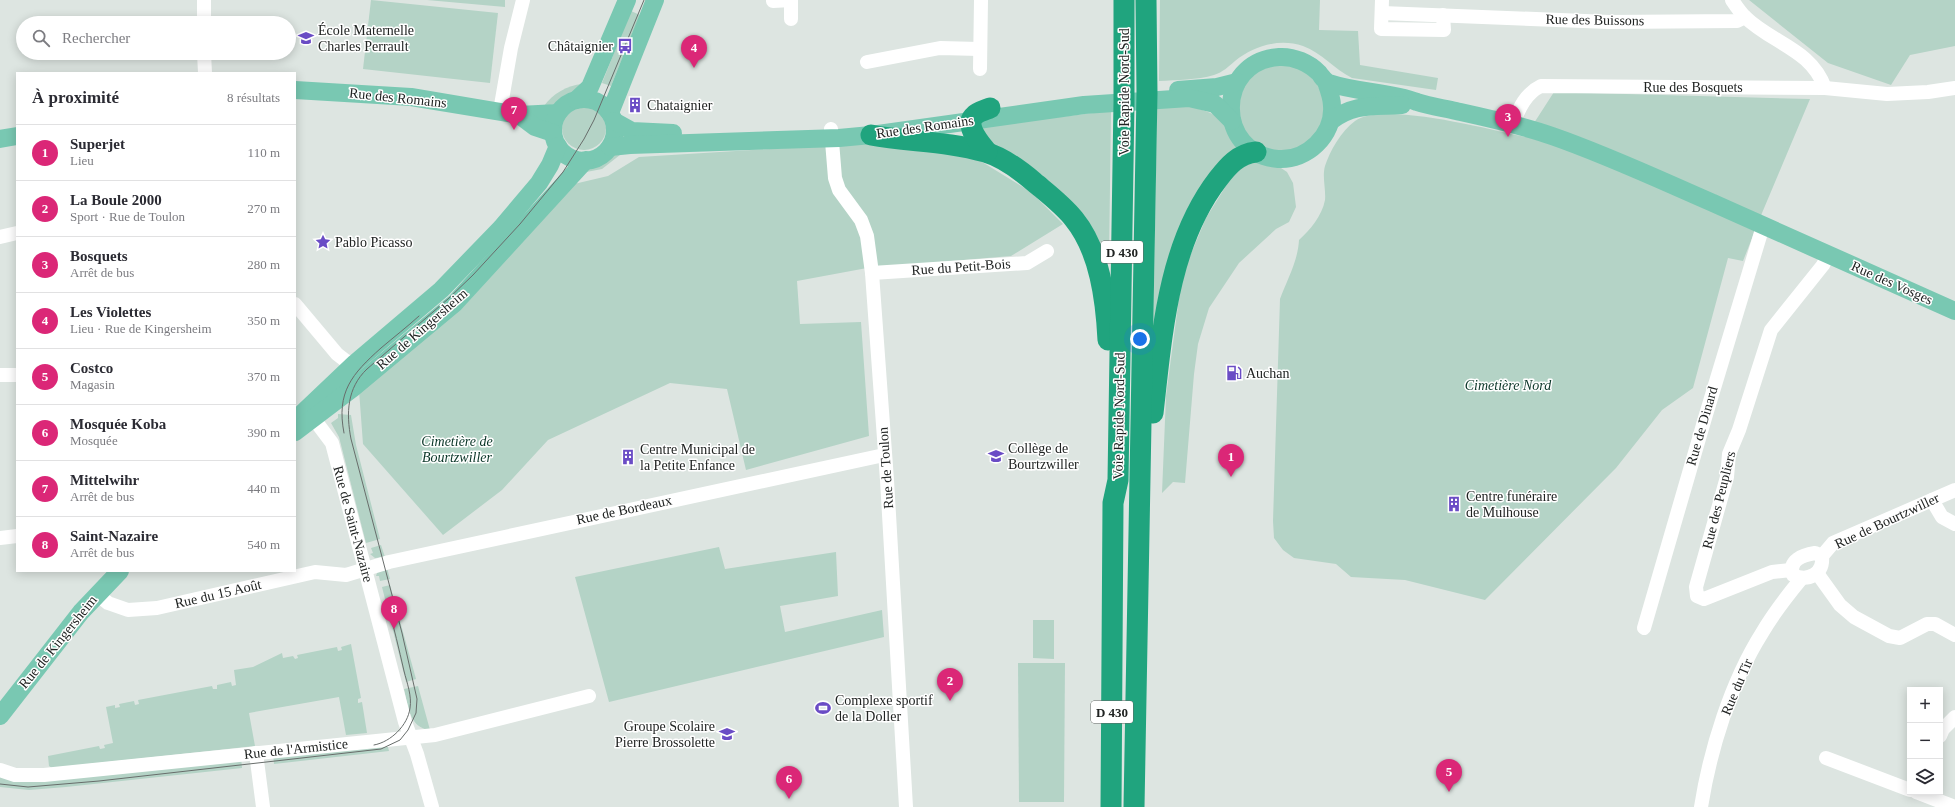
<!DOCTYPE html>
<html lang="fr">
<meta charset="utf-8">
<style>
body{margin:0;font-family:"Times New Roman",serif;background:#f7f7f7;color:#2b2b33}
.controls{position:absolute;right:12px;bottom:12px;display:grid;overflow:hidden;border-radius:0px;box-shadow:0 2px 10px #0003}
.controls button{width:36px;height:36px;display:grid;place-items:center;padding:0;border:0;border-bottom:1px solid #e1e1e2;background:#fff;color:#2b2b33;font:20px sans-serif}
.you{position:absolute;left:1140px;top:339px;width:14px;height:14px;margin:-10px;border:3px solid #fff;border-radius:50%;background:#1a73e8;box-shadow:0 0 0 6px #1a73e833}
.badge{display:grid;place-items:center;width:26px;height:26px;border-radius:50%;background:#db2777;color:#fff;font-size:13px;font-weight:700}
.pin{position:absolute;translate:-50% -33px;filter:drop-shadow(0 1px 2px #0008)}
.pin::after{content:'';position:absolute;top:21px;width:14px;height:12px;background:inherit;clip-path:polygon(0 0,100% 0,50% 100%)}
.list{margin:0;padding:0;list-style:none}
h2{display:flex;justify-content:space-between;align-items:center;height:52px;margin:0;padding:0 16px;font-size:17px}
h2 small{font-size:13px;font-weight:400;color:#7c7c81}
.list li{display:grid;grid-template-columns:26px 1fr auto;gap:12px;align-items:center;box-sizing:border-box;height:56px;padding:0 16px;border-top:1px solid #e1e1e2}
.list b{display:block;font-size:15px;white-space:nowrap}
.list p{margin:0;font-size:13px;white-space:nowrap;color:#7c7c81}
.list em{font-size:13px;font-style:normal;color:#7c7c81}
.icon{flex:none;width:22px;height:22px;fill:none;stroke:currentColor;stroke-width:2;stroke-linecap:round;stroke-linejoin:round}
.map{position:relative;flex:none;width:1955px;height:807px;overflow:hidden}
.search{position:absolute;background:#fff;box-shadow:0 2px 10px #0003;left:16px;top:16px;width:280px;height:44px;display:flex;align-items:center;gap:10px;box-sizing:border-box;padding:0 14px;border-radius:22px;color:#7c7c81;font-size:15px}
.panel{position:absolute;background:#fff;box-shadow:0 2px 10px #0003;left:16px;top:72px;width:280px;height:500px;border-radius:0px}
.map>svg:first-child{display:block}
.green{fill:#b4d3c6}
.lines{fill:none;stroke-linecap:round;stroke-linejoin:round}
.minor{stroke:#fff;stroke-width:14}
.major{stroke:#79c8b2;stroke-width:18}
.highway{stroke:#20a47e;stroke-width:21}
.tram{stroke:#686d6b;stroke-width:1}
.labels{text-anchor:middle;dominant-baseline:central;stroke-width:3;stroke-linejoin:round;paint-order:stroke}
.shield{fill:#fff;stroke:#636564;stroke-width:1}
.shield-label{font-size:13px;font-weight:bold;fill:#202322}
.street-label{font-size:14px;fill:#202322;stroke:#fff}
.poi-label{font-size:14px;fill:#202322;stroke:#fff;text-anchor:start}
.park-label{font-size:14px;font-style:italic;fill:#093527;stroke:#fff}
</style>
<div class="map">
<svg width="1955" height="807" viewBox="0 0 1955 807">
<rect width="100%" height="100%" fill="#dde5e1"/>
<g class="green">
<path d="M371,0l127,13 -8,70 -127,-14z"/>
<path d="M427,0h78v7z"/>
<path d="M1160,0h160l-1,30 39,1 2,34 78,13 -2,12 -84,-12c-18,-9 -30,-25 -49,-32 -24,-8 -49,0 -68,15 -7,6 -12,11 -21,14 -17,5 -37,5 -55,6z"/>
<path d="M1749,0h206v46l-45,9 -19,30 -63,-22z"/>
<path d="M631,11l9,4 -29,71 -9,-3z"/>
<circle cx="1281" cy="108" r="43"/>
<path d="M582,84l-6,9 -21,11 -11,2c8,-12 24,-21 38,-22z"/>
<path d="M1554,92l256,7 -48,114 -19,48 -15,-3 -35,130 -31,22 -46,58 -131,132 -80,-20 -54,-3 -15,-13 -42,-6 -11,-8 -9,-12 -1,-17 7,-222c7,-19 18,-38 19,-59 11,-10 23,-24 26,-40 1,-11 -3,-23 0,-34 5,-15 16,-35 30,-45 28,-20 136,9 170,16z"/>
<path d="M1189,106c35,10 34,12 48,43l-18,15 -66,184 4,-240z"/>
<circle cx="584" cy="128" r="22"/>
<path d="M1111,111l-2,150 -4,1 -43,-69 -20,-18 -56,-34 -4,-15z"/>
<path d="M866,143l108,14 57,35 32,32 -52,32 -144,12 -70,13 3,43 61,-2 8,114 -123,34 -19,-81 -57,-6 -122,57 -46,50 -59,45 -80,-91 -4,-54 215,-206 34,-8 31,-19z"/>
<path d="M625,151l-23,18 -21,4 4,-7c14,-4 25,-11 40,-15z"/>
<path d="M1257,162l24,6 6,4 6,11 3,24 -7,15 -13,7 -37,34 -30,45 -11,36 -4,30 -9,109 -12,-1 -11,11 4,-97 16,-121 24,-57 28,-45 11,-9z"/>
<path d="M338,414l13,1 5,30 24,94 -14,4 -27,-106 -8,-14 7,-5z"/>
<path d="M381,545l4,12 -10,1 -5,-4 3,-1 -2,-5z"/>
<path d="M719,547l6,22 111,-17 2,44 -58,10 5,26 97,-22 2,27 -275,65 -34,-125z"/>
<path d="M387,568l3,11 -10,2 -1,-5h-3l2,-6z"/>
<path d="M390,585l26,94 -10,3 -24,-95z"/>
<path d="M1033,620h21v39l-21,-1z"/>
<path d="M351,644l10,54 -3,1v4l4,-1 5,31 -21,2 -7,-38 -90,16 6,33 -203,22 -3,-2 -1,-10 51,-10 1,3 5,-1 -1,-3 9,-2 -7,-36 9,-2v3l5,-1 -1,-3 15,-3 1,4 4,-1 -1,-4 74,-14 1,3h4v-4l14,-3 1,4 4,-1 -2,-15 19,-3 29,-14 1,5 10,-2 2,3 3,-1 -1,-3 40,-8 1,4 4,-1 -1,-3z"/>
<path d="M1018,663h47l-1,139h-45z"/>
<path d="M418,686l12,44c-21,-2 -22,-25 -26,-41z"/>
<path d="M386,740l3,11 -115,13 -1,-11z"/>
<path d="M241,757l1,11 -176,19 -37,3 -29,-3v-14z"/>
</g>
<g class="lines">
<g class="minor">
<path d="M204,0v23"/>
<path d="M1382,0l-1,29 63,1 -1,-15"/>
<path d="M1732,0c4,6 8,12 13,17 28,27 66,32 80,71"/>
<path d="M773,1l18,-1"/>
<path d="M1382,13l227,9 128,-1 8,-4"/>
<path d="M791,19v-19"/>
<path d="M204,53l1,20"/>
<path d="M867,62l73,-14 39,1"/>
<path d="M980,69l1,-69"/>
<path d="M500,111l11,-63 12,-48"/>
<path d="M1513,124c6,-16 13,-31 28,-38l284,2 62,6 41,-2 27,-4"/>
<path d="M831,129l4,49 4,12 22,30 6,16 5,37 15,207 19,327"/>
<path d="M0,237l17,-4"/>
<path d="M872,273l155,-10 20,-12"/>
<path d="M295,304l42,50 9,7 9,2"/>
<path d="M0,375h17"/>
<path d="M308,411l24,32 73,279 12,32 15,53"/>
<path d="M1932,500l10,17 13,7"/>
<path d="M0,538l17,-2"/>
<path d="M1815,553l7,3c2,18 -14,26 -29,19 -5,-15 10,-20 22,-22z"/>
<path d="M1822,556l11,-13 122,-53"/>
<path d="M1791,570l-19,2 -68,27 -7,-3 -1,-9 31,-110 2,-23 10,-24 32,-100 52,-65 5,-10"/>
<path d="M1817,573l23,32 14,12 35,19 11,2 27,-14h8l20,11"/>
<path d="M97,594l11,9 20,7 29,-2 158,-36 31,3 43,-13 495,-107"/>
<path d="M1644,628l61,-210 58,-192"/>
<path d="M1940,736l3,-7 12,-12"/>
<path d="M256,753l7,54"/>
<path d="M1826,758l84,32"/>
<path d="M0,770l15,5h29l391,-40 154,-39"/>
<path d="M1916,792l39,15"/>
<path d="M1701,807c9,-57 30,-125 61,-174 11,-19 25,-37 39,-54"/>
</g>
<g class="major">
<path d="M1326,82c3,8 6,16 6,24 2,29 -25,55 -54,53 -63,-5 -63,-98 1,-102 15,-1 30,6 40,16 4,5 5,8 10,10 29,10 60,8 88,19 12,4 26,6 39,9 32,7 65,14 96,25 55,19 108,44 161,67 81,36 162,72 242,108"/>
<path d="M295,90l116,7 108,18 39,-2"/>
<path d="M1178,90l39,-3 20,-5"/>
<circle cx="584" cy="130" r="31"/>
<path d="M576,100l14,-13 37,-87"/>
<path d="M610,113l45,-113"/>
<path d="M519,115l16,12 18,6"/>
<path d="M614,121l18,10 41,2"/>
<path d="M1331,121c23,-18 43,-14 71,-16"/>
<path d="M0,139l17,-3"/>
<path d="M610,147l20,-2 209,-7 32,-3 213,-30 105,-7 26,6 17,17"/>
<path d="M295,420l60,-57 86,-73 60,-62 38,-45 11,-18 8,-19"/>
<path d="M295,432l58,-44 102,-85 131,-143"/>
<path d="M0,716l81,-104 39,-41"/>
</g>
<g class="highway">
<path d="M871,135c38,7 76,6 114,17 17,5 35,18 49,30 13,11 29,23 40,37 26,32 32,81 34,121"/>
<path d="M987,152c-6,-8 -24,-27 -12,-37 3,-3 10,-5 15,-7"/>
<path d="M1153,413c9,-79 15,-169 65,-234 10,-13 20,-25 38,-27"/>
<path d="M1111,807l2,-304 5,-23 6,-378v-102"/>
<path d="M1134,807l13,-714 -1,-93"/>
</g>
<g class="tram">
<path d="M344,433c-8,-41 8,-59 37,-85 13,-11 26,-21 38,-32"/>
<path d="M374,745c17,-3 34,-20 36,-37 2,-12 -3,-25 -6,-37 -5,-22 -10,-43 -16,-65"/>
<path d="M0,784l28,3 71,-6 282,-32 19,-9 8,-10 8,-17 1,-14 -15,-66 -51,-194c-5,-26 -4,-51 16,-70l81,-70 25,-24 47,-51 43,-52 21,-33 10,-19 50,-120"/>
</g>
</g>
<defs>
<symbol id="school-bare" viewBox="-9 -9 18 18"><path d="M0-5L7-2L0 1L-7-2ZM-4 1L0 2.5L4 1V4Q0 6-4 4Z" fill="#6a4cc5" stroke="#fff" stroke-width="2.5" paint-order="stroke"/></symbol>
<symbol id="bus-bare" viewBox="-9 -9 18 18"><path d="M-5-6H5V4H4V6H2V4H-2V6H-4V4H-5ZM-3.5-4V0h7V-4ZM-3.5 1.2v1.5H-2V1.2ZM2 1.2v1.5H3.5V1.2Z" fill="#6a4cc5" stroke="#fff" stroke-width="2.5" paint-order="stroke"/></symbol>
<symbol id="building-bare" viewBox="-9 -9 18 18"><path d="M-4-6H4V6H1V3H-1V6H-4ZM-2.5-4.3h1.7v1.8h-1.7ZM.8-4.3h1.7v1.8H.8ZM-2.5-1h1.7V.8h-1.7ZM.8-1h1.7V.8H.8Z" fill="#6a4cc5" stroke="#fff" stroke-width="2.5" paint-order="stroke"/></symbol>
<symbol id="sight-bare" viewBox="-9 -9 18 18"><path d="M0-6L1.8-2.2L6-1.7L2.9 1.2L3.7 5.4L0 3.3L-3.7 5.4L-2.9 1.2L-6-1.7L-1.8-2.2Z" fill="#6a4cc5" stroke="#fff" stroke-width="2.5" paint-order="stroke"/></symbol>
<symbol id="fuel-bare" viewBox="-9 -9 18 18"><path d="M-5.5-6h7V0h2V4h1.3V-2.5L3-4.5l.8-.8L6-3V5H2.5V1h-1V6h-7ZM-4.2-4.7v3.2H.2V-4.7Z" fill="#6a4cc5" stroke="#fff" stroke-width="2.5" paint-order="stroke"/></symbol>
<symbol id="stadium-bare" viewBox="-9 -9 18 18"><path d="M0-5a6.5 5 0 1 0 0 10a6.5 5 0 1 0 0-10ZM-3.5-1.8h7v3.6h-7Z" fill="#6a4cc5" stroke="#fff" stroke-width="2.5" paint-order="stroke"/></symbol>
</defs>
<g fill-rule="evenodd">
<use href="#school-bare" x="295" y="27" width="22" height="22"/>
<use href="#bus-bare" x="614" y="35" width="22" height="22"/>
<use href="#building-bare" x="624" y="94" width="22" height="22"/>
<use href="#sight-bare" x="312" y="231" width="22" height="22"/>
<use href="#fuel-bare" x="1223" y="362" width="22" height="22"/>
<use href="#school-bare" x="985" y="445" width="22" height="22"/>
<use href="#building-bare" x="617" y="446" width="22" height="22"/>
<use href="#building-bare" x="1443" y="493" width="22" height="22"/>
<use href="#stadium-bare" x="812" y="697" width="22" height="22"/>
<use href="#school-bare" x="716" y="723" width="22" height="22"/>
</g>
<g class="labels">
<g class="shield">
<rect x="1101" y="241" width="42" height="22" rx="3"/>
<rect x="1091" y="701" width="42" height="22" rx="3"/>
</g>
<g class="shield-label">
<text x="1122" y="252">D 430</text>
<text x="1112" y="712">D 430</text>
</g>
<g class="street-label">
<text transform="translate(1595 20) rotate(1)">Rue des Buissons</text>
<text x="1693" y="87">Rue des Bosquets</text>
<text transform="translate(1124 92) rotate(-90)">Voie Rapide Nord-Sud</text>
<text transform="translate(398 98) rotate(6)">Rue des Romains</text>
<text transform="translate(925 127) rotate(-8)">Rue des Romains</text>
<text transform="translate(961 267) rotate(-4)">Rue du Petit-Bois</text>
<text transform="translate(1892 283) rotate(24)">Rue des Vosges</text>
<text transform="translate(422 329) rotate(-41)">Rue de Kingersheim</text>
<text transform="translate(1119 416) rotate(-89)">Voie Rapide Nord-Sud</text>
<text transform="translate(1702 426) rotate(-74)">Rue de Dinard</text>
<text transform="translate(886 468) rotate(-94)">Rue de Toulon</text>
<text transform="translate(1719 500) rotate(-76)">Rue des Peupliers</text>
<text transform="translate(624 510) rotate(-12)">Rue de Bordeaux</text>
<text transform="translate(1887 521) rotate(-25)">Rue de Bourtzwiller</text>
<text transform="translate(353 524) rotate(75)">Rue de Saint-Nazaire</text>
<text transform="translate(218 594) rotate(-13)">Rue du 15 Août</text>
<text transform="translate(58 642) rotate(-51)">Rue de Kingersheim</text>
<text transform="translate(1737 687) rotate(-67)">Rue du Tir</text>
<text transform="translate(296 749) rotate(-6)">Rue de l'Armistice</text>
</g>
<g class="poi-label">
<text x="318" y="30">École Maternelle<tspan x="318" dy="16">Charles Perrault</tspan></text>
<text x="613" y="46" text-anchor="end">Châtaignier</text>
<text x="647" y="105">Chataignier</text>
<text x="335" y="242">Pablo Picasso</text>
<text x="1246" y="373">Auchan</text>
<text x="1008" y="448">Collège de<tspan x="1008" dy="16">Bourtzwiller</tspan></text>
<text x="640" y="449">Centre Municipal de<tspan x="640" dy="16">la Petite Enfance</tspan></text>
<text x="1466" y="496">Centre funéraire<tspan x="1466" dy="16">de Mulhouse</tspan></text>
<text x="835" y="700">Complexe sportif<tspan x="835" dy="16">de la Doller</tspan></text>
<text x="715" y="726" text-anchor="end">Groupe Scolaire<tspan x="715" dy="16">Pierre Brossolette</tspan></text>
</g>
<g class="park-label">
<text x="1508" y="385">Cimetière Nord</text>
<text x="457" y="441">Cimetière de<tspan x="457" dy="16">Bourtzwiller</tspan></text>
</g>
</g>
</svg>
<div class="controls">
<button>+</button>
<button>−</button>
<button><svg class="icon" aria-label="layers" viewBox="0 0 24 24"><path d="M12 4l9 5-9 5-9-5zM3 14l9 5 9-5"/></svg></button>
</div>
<div class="you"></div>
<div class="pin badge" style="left:1231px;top:477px">1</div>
<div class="pin badge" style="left:950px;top:701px">2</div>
<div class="pin badge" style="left:1508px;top:137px">3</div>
<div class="pin badge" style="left:694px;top:68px">4</div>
<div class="pin badge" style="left:1449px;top:792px">5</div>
<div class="pin badge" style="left:789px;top:799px">6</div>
<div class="pin badge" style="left:514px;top:130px">7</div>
<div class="pin badge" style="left:394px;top:629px">8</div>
<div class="search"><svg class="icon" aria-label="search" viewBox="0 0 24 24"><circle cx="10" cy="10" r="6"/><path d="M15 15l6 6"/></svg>Rechercher</div>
<section class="panel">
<h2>À proximité<small>8 résultats</small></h2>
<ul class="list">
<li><span class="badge">1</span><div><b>Superjet</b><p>Lieu</p></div><em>110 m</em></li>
<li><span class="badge">2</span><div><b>La Boule 2000</b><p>Sport · Rue de Toulon</p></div><em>270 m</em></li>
<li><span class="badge">3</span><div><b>Bosquets</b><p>Arrêt de bus</p></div><em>280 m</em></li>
<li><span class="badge">4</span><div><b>Les Violettes</b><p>Lieu · Rue de Kingersheim</p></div><em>350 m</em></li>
<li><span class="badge">5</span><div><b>Costco</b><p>Magasin</p></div><em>370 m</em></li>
<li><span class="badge">6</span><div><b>Mosquée Koba</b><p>Mosquée</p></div><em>390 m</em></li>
<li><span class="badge">7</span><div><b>Mittelwihr</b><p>Arrêt de bus</p></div><em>440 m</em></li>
<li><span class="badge">8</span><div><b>Saint-Nazaire</b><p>Arrêt de bus</p></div><em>540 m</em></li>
</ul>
</section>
</div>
